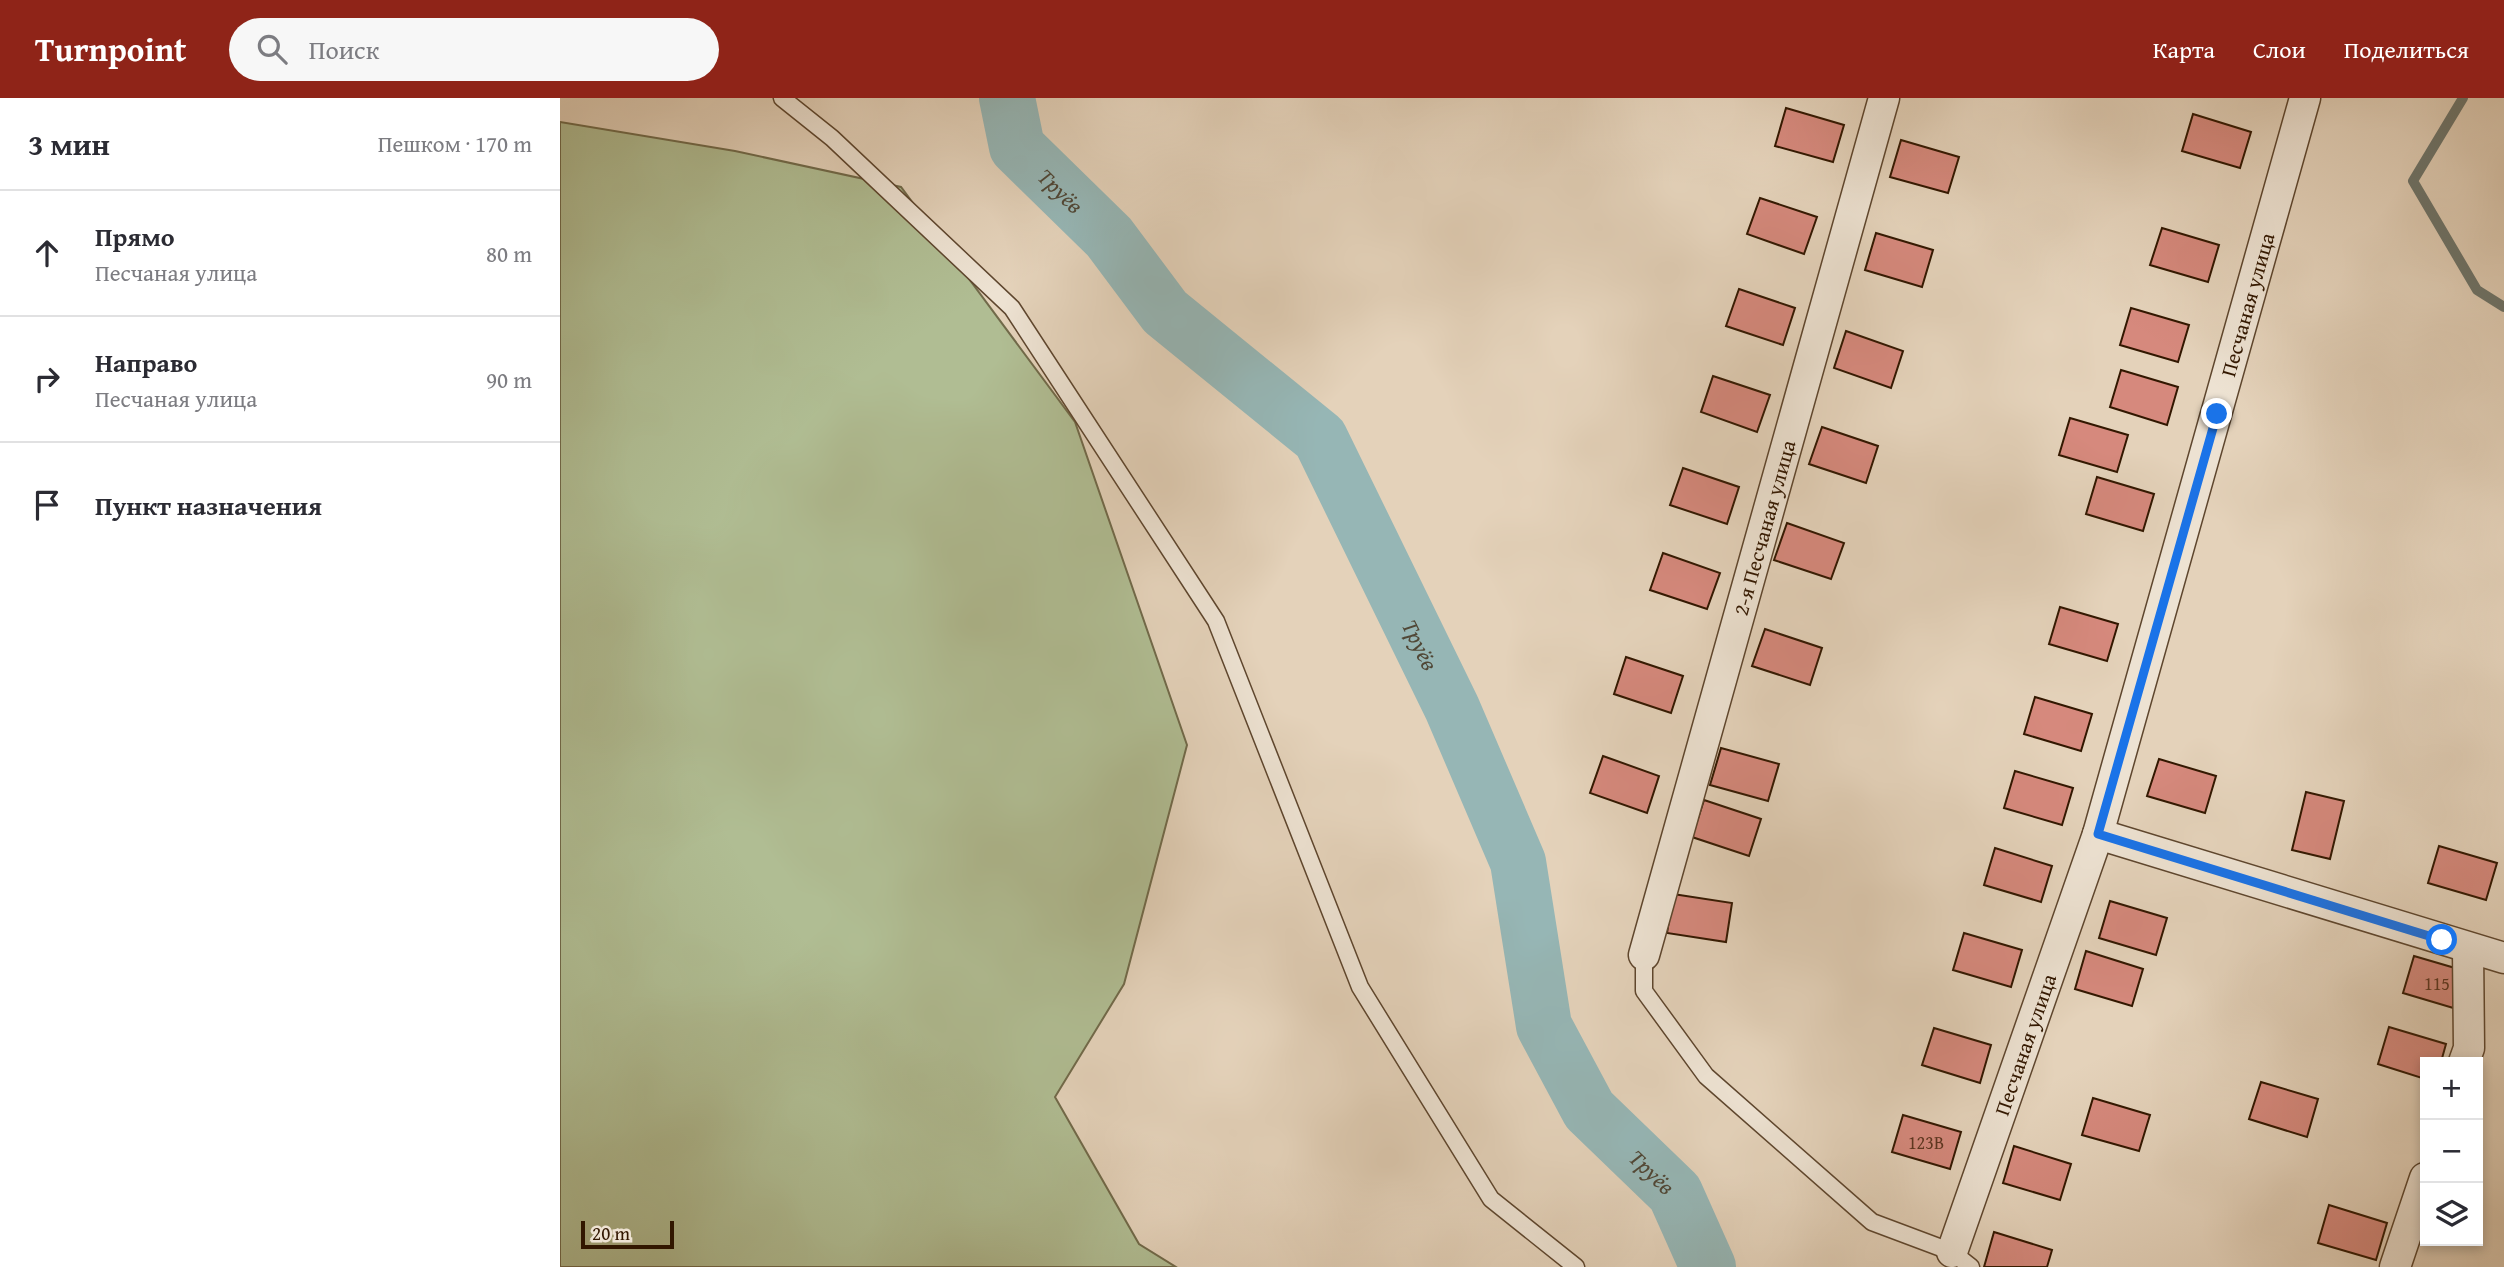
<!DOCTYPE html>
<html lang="ru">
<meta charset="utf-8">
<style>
body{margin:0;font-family:"Gentium Book Plus",serif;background:#f7f7f7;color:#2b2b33}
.controls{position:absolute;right:21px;bottom:21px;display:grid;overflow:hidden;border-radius:0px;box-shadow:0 4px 10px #0003}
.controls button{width:63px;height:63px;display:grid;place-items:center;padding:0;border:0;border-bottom:2px solid #e1e1e2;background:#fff;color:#2b2b33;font:35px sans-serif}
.scale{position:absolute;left:21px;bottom:18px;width:93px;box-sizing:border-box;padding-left:7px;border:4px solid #321700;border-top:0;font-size:19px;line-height:24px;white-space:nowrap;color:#321700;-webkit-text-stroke:5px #ede2d2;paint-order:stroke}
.stop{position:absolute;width:21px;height:21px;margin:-16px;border:5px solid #1a73e8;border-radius:50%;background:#fff}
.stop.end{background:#1a73e8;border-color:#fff;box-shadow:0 2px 7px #0008}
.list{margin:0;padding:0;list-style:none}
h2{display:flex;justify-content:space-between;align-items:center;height:91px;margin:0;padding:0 28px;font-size:30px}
h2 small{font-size:23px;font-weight:400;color:#7c7c81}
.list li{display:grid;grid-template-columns:46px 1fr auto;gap:21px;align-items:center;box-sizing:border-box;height:126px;padding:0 28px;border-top:2px solid #e1e1e2}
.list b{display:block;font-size:26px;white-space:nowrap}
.list p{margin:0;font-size:23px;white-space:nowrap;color:#7c7c81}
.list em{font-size:23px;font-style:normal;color:#7c7c81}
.icon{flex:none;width:38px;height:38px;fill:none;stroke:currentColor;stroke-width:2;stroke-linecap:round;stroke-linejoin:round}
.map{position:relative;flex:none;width:1944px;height:1169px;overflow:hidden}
header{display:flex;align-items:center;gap:42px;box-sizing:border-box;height:98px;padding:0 35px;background:#8f2418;color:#fff}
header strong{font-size:33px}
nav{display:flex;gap:38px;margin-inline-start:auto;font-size:24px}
.search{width:490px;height:63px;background:#f7f7f7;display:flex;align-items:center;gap:18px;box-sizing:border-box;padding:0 24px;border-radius:38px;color:#7c7c81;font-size:26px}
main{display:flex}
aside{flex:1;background:#fff}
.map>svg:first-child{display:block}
.green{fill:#b0bd93;stroke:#716a4a;stroke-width:2}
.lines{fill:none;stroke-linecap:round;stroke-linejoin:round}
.stream{stroke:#6e766d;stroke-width:10}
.river{stroke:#96b6b5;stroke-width:56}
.building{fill:#d6897d;stroke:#321700;stroke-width:2}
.service-casing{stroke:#5e462e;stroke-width:19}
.minor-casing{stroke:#5e462e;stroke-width:33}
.service{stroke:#ede2d2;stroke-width:16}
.minor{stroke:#ede2d2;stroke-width:30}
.route{stroke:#1a73e8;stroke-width:9}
.labels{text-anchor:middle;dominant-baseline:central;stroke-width:7;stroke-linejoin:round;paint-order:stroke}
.number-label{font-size:18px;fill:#5b341f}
.street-label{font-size:21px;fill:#321700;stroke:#ede2d2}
.water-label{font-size:23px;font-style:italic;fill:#504736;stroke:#ede2d2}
</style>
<header>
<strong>Turnpoint</strong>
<div class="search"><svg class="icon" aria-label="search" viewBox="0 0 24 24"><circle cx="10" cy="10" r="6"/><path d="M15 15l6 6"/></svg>Поиск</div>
<nav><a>Карта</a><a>Слои</a><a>Поделиться</a></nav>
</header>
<main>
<aside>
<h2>3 мин<small>Пешком · 170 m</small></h2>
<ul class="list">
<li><svg class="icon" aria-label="ahead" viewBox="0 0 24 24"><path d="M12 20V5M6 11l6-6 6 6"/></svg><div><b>Прямо</b><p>Песчаная улица</p></div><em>80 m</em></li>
<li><svg class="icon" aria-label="right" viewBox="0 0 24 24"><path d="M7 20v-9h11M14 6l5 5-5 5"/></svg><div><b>Направо</b><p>Песчаная улица</p></div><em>90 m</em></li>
<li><svg class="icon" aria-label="arrive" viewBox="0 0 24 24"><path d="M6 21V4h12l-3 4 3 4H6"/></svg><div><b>Пункт назначения</b></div></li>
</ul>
</aside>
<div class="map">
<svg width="1944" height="1169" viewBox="0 0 1944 1169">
<rect width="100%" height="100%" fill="#e4d2ba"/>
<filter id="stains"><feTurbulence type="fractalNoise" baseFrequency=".00286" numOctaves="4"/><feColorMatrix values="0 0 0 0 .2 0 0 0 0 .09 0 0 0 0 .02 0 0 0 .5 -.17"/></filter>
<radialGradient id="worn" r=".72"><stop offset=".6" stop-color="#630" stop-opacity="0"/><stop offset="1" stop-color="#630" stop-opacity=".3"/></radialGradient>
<path class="green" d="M0,24l175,29 166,36 174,235 112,323 -63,239 -69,113 84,147 37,23h-616z"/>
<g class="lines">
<path class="stream" d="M1903,0l-50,83 64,109 27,17"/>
<path class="river" id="s1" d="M447,0l10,49 92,90 56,75 155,126 132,270 66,154 26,164 45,84 86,83 33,74"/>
</g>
<g class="building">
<path d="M1226,10l58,17 -11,37 -58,-16z"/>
<path d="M1633,16l58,18 -11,36 -58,-17z"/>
<path d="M1341,42l58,17 -11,36 -58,-16z"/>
<path d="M1200,100l57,19 -13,37 -57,-20z"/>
<path d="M1602,130l57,17 -11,37 -58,-17z"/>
<path d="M1316,135l57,17 -11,37 -57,-17z"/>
<path d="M1179,191l56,19 -12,37 -57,-19z"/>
<path d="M1571,210l58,17 -11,37 -58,-17z"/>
<path d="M1286,233l57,20 -12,37 -57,-20z"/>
<path d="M1561,272l57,17 -11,38 -57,-18z"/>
<path d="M1153,278l57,19 -13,37 -56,-20z"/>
<path d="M1510,320l58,17 -11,37 -58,-17z"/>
<path d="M1262,329l56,19 -12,37 -57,-19z"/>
<path d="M1123,370l56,19 -12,37 -57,-19z"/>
<path d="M1537,379l57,17 -11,37 -57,-17z"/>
<path d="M1227,425l57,20 -13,36 -57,-19z"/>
<path d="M1103,455l57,20 -13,36 -57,-19z"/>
<path d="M1500,509l58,17 -11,37 -58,-17z"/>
<path d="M1205,531l57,19 -12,37 -58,-19z"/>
<path d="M1066,559l57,19 -12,37 -57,-19z"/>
<path d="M1475,599l57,17 -11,37 -57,-17z"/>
<path d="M1161,650l58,16 -11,37 -58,-16z"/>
<path d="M1043,658l56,20 -12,37 -57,-20z"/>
<path d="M1599,661l57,17 -11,37 -58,-17z"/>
<path d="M1455,673l58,17 -11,37 -58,-17z"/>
<path d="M1746,694l38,9 -14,58 -38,-9z"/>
<path d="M1144,702l57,19 -12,37 -57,-19z"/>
<path d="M1879,748l58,17 -11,37 -58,-17z"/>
<path d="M1435,750l57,18 -11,36 -57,-17z"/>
<path d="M1113,796l59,9 -6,39 -59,-9z"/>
<path d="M1550,803l57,17 -11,37 -57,-17z"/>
<path d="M1404,835l58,17 -11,37 -58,-17z"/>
<path d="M1526,853l57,18 -11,37 -57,-17z"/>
<path d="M1854,858l58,17 -12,37 -57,-17z"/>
<path d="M1829,929l57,17 -5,18h-16v17l-47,-15z"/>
<path d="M1374,930l57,17 -11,38 -58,-18z"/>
<path d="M1701,984l57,17 -11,38 -58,-18z"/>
<path d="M1533,1000l57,17 -11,36 -57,-16z"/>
<path d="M1343,1017l58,17 -11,37 -58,-17z"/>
<path d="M1454,1048l57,18 -11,36 -57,-17z"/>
<path d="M1769,1107l58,18 -11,37 -58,-17z"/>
<path d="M1434,1134l58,18 -5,17h-63z"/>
</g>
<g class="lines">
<defs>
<g id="service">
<path d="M222,0l50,40 180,170 204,313 144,366 131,212 85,68"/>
<path d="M1084,857v36l62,85 166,146 80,30 19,15"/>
</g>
<g id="minor">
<path id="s2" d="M1538,736l207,-736"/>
<path id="s3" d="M1084,857l240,-857"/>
<path d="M1904,964l5,-14 -1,-99"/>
<path id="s4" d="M1392,1154l146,-418 406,124"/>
<path d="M1835,1169l30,-89"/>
</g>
</defs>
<use href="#service" class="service-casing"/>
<use href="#minor" class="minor-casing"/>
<use href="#service" class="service"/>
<use href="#minor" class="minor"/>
</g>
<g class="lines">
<path class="route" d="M1657,316l-119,420 344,106"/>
</g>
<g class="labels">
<g class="number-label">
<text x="1877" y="885">115</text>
<text x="1366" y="1044">123В</text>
</g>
<g class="street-label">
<text stroke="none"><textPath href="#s2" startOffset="550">Песчаная улица</textPath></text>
<text stroke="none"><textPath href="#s3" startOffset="444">2-я Песчаная улица</textPath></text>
<text stroke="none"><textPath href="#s4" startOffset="220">Песчаная улица</textPath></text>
</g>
<g class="water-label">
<text stroke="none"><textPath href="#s1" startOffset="112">Труёв</textPath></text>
<text stroke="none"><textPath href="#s1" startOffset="702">Труёв</textPath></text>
<text stroke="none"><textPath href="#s1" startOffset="1290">Труёв</textPath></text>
</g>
</g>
<rect width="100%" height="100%" filter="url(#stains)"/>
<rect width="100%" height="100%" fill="url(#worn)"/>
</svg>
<div class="controls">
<button>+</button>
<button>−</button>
<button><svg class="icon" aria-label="layers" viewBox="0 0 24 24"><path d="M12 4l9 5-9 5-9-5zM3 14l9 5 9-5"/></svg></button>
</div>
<div class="scale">20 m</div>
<div class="stop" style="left:1882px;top:842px"></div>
<div class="stop end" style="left:1657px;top:316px"></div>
</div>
</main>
